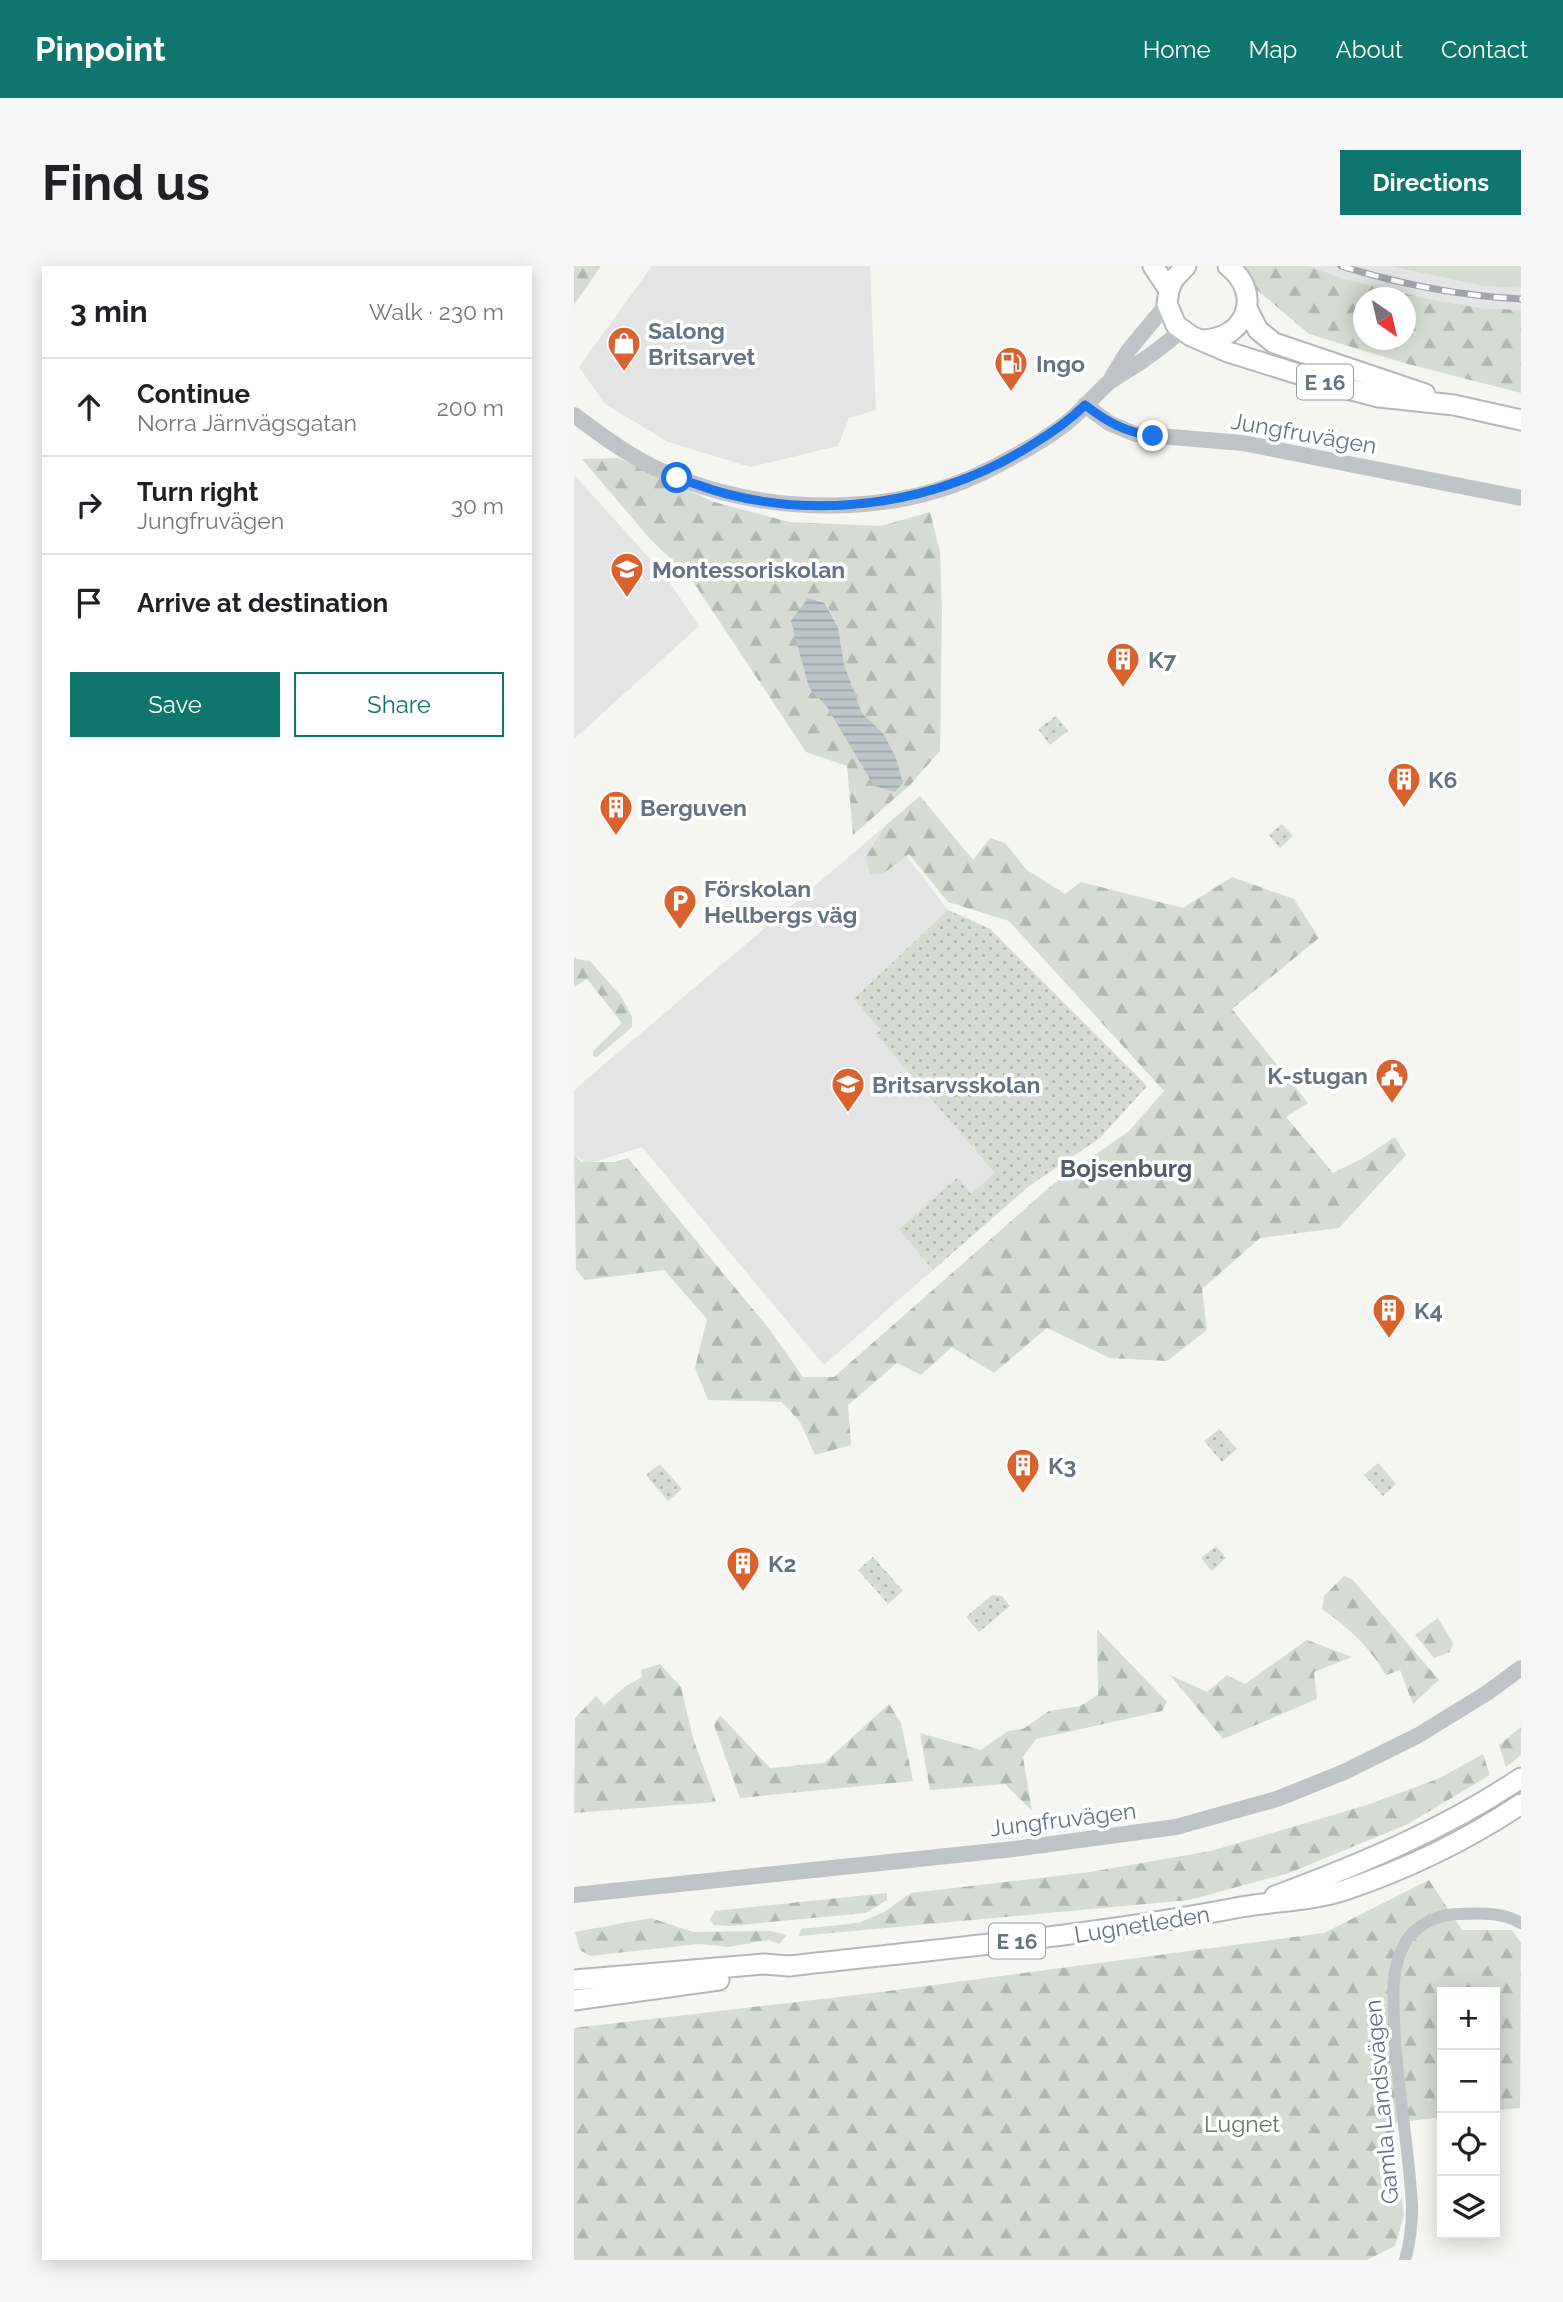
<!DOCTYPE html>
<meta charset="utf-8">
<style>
body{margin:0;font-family:Raleway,sans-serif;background:#f6f6f6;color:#202124}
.controls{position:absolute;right:21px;bottom:21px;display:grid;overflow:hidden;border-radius:0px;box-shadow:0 4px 18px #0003}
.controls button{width:63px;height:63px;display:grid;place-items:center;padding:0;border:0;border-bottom:2px solid #e0e0e0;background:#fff;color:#202124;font:35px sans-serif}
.compass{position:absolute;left:779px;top:21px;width:63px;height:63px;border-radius:50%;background:#fff;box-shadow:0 4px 18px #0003;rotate:146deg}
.stop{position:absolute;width:21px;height:21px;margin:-16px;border:5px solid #1a73e8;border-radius:50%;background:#fff}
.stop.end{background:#1a73e8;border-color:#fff;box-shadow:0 2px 7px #0008}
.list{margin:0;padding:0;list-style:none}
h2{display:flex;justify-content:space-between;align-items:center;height:91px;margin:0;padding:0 28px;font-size:30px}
h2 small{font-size:23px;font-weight:400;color:#757577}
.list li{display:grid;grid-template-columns:46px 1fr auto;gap:21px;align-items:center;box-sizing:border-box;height:98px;padding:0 28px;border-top:2px solid #e0e0e0}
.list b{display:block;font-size:26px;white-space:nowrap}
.list p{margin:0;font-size:23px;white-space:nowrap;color:#757577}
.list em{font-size:23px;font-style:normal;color:#757577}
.actions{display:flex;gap:14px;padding:21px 28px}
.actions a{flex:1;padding:16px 0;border:2px solid #0f766e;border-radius:0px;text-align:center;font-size:24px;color:#0f766e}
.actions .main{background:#0f766e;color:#fff}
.icon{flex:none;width:38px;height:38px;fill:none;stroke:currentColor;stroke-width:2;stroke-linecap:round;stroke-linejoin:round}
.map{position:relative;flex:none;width:947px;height:1994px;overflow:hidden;border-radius:0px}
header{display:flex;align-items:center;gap:42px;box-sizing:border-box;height:98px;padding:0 35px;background:#0f766e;color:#fff}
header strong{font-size:33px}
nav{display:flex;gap:38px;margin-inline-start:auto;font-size:24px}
.intro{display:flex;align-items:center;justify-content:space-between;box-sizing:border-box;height:168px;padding:0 42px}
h1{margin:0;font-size:49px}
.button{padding:18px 32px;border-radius:0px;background:#0f766e;color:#fff;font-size:24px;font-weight:700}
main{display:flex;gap:42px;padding:0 42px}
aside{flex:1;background:#fff;border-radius:0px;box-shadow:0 4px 18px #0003}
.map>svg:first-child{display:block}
.built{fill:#e3e4e3}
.grass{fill:url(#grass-dots)}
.forest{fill:url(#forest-firs);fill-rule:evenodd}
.garden{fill:#d6dcd3}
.water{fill:url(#water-rules)}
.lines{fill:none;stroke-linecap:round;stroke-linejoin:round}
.trunk-casing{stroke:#b5b8bb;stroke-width:23}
.minor{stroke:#c0c4c7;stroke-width:12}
.tertiary{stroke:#c0c4c7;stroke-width:16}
.trunk{stroke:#fff;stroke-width:19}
.rail-casing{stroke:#a2a6ac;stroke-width:7}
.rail{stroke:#fff;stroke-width:4.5;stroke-dasharray:13;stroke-linecap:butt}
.route{stroke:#1a73e8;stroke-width:9}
.labels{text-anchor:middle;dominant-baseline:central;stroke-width:7;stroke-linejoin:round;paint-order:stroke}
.shield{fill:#fff;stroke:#949da7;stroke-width:2}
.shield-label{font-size:21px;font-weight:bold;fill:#667381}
.poi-label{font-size:23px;font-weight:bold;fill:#667381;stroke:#fff;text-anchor:start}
.street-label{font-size:23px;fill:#667381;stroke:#fff}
.park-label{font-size:23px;fill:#677964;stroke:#fff}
.neighbourhood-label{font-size:24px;font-weight:bold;fill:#535d67;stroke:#fff}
</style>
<header>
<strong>Pinpoint</strong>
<nav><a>Home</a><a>Map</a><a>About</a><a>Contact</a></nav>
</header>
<div class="intro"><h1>Find us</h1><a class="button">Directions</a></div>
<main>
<aside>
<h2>3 min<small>Walk · 230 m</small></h2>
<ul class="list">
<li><svg class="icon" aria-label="ahead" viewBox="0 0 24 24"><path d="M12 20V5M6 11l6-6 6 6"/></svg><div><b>Continue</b><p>Norra Järnvägsgatan</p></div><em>200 m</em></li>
<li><svg class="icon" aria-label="right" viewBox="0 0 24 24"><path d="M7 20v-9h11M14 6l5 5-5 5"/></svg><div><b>Turn right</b><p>Jungfruvägen</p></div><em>30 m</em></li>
<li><svg class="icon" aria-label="arrive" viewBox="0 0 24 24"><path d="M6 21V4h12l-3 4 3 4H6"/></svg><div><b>Arrive at destination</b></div></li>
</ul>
<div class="actions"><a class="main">Save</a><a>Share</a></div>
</aside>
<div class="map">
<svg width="947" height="1994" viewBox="0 0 947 1994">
<defs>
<pattern id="grass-dots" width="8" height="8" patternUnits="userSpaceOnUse" patternTransform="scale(1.75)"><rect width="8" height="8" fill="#d6dcd3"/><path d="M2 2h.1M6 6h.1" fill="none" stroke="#b1b7b1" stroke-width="1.8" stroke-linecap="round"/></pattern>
<pattern id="forest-firs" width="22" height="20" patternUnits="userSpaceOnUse" patternTransform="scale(1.75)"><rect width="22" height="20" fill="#d6dcd3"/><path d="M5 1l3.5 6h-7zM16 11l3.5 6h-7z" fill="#b1b7b1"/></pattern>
<pattern id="water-rules" width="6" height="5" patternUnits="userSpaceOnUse" patternTransform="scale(1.75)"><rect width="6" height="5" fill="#bcc5ca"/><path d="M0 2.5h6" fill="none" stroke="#9da4a9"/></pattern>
</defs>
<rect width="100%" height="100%" fill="#f5f5f2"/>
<g class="built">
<path d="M78,0h218l6,144 -27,8 -11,28 -88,21 -82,-25 -63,-38 -26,-37z"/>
<path d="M735,0h79l95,20 38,2v22l-41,-2 -57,-10 -81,-20z"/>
<path d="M0,209l89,98 36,53 -125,113z"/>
<path d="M310,561l64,83 42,19 157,157 -47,52 -71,48 -205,179 -182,-218 -55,17 -13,-10v-64z"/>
</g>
<g class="grass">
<path d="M482,450l12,15 -18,14 -12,-16z"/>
<path d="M708,558l11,12 -13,12 -11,-13z"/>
<path d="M374,644l42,19 157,157 -47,52 -71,48 -96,84 -34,-41 58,-51 14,16 24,-21 -119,-139 5,-4 -27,-31z"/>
<path d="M645,1163l18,20 -15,13 -18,-21z"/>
<path d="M804,1197l18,21 -13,12 -19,-21z"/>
<path d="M86,1198l22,25 -14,12 -22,-26z"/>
<path d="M642,1280l10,12 -14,13 -11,-13z"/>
<path d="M299,1291l30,34 -15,13 -30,-34z"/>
<path d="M418,1329l10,1 8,10 -31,26 -13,-15z"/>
</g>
<g class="forest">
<path d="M0,0h27l-27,39z"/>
<path d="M669,0h66l33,12 81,20 57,10 41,2v83l-117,-30 -95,-29 -53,-45zM790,32h42v42h-42z"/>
<path d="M44,192l96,44 75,20 92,4 49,-14 10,40 2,60 -2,139 -30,34 -57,50 -6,-69 -41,-14 -116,-175 -40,-38 -68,-80zM234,332l18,5 12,24 6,37 18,49 21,20 -56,-26 -18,-19z"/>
<path d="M346,530l53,64 17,-22 15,5 22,27 38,24 16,-12 102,26 49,-31 62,22 25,39 -87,71 76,94 -22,14 47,56 30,-15 32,-21 11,18 -67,73 -79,10 -58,51 5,41 -40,31 -57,-3 -63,-30 -53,45 -42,-26 -31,28 -24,-12 -49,42 3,40 -36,10 -15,-33 -18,-20 -74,-2 -13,-32 12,-49 -43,-49 -79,10 -9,-10 -2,-116 7,8h33l14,-4 142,172 33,47h31l218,-192 77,-54 35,-40 -155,-170 -61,-19 -39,-48 -25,19 -14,1 -4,-17 20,-32z"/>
<path d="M0,690l3,3 13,2 30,34 12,21v11l-35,30 -4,-1v-5l29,-28 -35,-44 -13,8z"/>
<path d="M770,1310l8,3 87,101 -26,24 -13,-34 -14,5c-17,-29 -37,-47 -64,-66l2,-13z"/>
<path d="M864,1352l15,25 -3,9 -16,6 -19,-23z"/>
<path d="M523,1363l70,73 -5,9 -126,28 -13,18 9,54 -27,-27 -75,6 -10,-57 61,17 27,-19 15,-2 26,-18 31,-5 18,-11z"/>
<path d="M733,1374l45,17 -38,15 3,27 -94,40 -53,-64 37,17 20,-17 18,9z"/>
<path d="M86,1398l21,23 12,51 23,64 -142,11 1,-95 21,-22 8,9 22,-19 16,-9 -1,-7z"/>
<path d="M315,1438l12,19 12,58 -173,17 -26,-73 6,-10 50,53 54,-5z"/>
<path d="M947,1461v28l-15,12 -7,-22z"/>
<path d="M909,1488l7,21 -82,49 -119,49 -100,27 -390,36 2,-7 57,-6 26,-11 27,-19 179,-21 121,-21 156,-46 73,-27z"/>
<path d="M855,1614l33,50h50l9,13 -1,165 -25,2v-118h-53v125l-49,6 11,92 -9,31 -28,14h-793v-232l307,-36 443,-59z"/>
<path d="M313,1627v7l-21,13 -137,13 -15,-1 -4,-6 5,-8z"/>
<path d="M77,1652l42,14 78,-1 16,4 -8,9 -10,-4 -41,7 -29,-3 -109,12 -10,-6 -5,-18z"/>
</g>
<path class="garden" d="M814,0h133v22l-38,-2z"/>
<path class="water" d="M234,332l17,5 13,24 6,37 18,49 21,20 13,25 7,25 -8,9 -21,-6 -47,-79 -18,-19 -18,-67z"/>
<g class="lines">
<defs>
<g id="trunk">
<path d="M579,0l16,24"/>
<path d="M612,0l-13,14 -4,10 -2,14 9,21 15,11 37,16 112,35 39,10 75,8 67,15"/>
<path d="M673,42l11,22 16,13 151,51"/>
<path d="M627,74c45,0 63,-46 27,-74"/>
<path d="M701,1630c86,-32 170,-67 246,-118"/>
<path d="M0,1714l190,-16 25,2c151,-17 302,-30 452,-59 35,-6 70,-6 104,-17 62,-21 122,-50 176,-86"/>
<path d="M0,1734l145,-20"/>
</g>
</defs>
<use href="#trunk" class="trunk-casing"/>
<path class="minor" d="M831,1994c5,-17 7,-35 7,-53 -3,-62 -16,-123 -18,-186 -1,-26 -3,-54 11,-78 10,-18 33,-29 54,-29 21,-1 43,-2 62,9"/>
<g class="tertiary">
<path d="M538,111l16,-26 39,-47"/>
<path d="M511,139l24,18 26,11 108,9 278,55"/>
<path d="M0,149c32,24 66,49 104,63 96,37 217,39 310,-8 27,-14 58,-30 82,-50 13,-11 25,-25 38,-37 10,-7 21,-13 31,-20 15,-10 29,-21 42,-32"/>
<path d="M0,1629l440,-46 162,-22 101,-28 67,-27 73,-36 70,-43 34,-25"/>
</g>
<use href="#trunk" class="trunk"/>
<defs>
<path id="rail" d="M767,0c58,18 120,30 180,33"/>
</defs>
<use href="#rail" class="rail-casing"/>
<use href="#rail" class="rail"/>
</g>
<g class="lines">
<path class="route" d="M103,212c17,5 33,12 50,16 102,26 214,8 303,-48 20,-12 38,-24 55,-41 22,17 40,27 68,31"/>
</g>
<defs>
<symbol id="shop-pin" viewBox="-11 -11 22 30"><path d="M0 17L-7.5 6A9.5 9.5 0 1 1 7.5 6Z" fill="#da622d" stroke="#fff"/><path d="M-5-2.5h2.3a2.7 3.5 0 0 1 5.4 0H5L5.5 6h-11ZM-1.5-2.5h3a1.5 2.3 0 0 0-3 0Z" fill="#fff"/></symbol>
<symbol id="fuel-pin" viewBox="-11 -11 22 30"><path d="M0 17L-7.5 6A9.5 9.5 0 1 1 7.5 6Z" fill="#da622d" stroke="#fff"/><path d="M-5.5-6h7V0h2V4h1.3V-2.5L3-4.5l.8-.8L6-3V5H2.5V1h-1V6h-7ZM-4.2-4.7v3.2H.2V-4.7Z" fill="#fff"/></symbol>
<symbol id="school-pin" viewBox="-11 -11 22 30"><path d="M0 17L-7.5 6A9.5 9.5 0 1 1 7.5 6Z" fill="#da622d" stroke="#fff"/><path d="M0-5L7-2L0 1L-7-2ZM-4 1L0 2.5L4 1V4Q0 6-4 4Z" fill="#fff"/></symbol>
<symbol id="building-pin" viewBox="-11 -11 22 30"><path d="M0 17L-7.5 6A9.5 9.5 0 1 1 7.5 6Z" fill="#da622d" stroke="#fff"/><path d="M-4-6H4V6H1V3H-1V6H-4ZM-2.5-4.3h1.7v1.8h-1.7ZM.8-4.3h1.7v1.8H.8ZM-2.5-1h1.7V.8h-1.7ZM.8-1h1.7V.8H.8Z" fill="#fff"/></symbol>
<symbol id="parking-pin" viewBox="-11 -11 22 30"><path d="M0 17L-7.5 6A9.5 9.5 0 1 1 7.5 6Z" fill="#da622d" stroke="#fff"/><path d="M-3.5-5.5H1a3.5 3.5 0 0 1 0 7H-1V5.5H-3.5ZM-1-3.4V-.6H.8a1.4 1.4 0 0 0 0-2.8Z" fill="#fff"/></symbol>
<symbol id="civic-pin" viewBox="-11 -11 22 30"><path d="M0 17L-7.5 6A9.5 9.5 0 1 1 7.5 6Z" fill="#da622d" stroke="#fff"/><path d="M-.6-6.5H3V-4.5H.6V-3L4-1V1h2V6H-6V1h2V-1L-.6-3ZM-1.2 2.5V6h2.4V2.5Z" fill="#fff"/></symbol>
</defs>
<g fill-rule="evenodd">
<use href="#shop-pin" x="31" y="58" width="38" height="52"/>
<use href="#fuel-pin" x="418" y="78" width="38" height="52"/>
<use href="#school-pin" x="34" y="284" width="38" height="52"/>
<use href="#building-pin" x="530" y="374" width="38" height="52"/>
<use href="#building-pin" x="811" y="494" width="38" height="52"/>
<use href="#building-pin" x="23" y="522" width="38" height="52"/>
<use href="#parking-pin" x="87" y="616" width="38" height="52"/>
<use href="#civic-pin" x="799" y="790" width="38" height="52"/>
<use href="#school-pin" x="255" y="799" width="38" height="52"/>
<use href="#building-pin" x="796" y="1025" width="38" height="52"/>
<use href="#building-pin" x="430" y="1180" width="38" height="52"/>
<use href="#building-pin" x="150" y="1278" width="38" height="52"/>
</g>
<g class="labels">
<g class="shield">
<rect x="723" y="98.5" width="56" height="35" rx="5"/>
<rect x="415" y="1657.5" width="56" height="35" rx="5"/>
</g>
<g class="shield-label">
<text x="751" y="116">E 16</text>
<text x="443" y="1675">E 16</text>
</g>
<g class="poi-label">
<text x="74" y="64">Salong<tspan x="74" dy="26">Britsarvet</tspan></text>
<text x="462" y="97">Ingo</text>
<text x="78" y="303">Montessoriskolan</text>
<text x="574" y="393">K7</text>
<text x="854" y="513">K6</text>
<text x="66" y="541">Berguven</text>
<text x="130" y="622">Förskolan<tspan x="130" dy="26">Hellbergs väg</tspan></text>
<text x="794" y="809" text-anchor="end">K-stugan</text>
<text x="298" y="818">Britsarvsskolan</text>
<text x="840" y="1044">K4</text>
<text x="474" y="1199">K3</text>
<text x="194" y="1297">K2</text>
</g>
<g class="street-label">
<text transform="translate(730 167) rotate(10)">Jungfruvägen</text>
<text transform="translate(489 1553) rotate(-7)">Jungfruvägen</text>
<text transform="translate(568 1658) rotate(-9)">Lugnetleden</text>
<text transform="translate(807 1836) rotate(-95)">Gamla Landsvägen</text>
</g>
<g class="park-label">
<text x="668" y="1857">Lugnet</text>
</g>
<g class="neighbourhood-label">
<text x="552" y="902">Bojsenburg</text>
</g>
</g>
</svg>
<div class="controls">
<button>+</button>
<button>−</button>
<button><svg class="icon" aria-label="locate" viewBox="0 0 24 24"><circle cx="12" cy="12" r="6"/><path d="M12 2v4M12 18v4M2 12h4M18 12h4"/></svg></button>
<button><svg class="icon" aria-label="layers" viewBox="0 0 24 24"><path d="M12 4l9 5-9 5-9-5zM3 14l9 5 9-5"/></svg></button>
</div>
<svg class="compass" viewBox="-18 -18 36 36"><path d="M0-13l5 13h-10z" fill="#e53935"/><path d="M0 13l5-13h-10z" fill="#757577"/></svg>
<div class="stop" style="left:103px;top:212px"></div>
<div class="stop end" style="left:579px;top:170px"></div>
</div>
</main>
